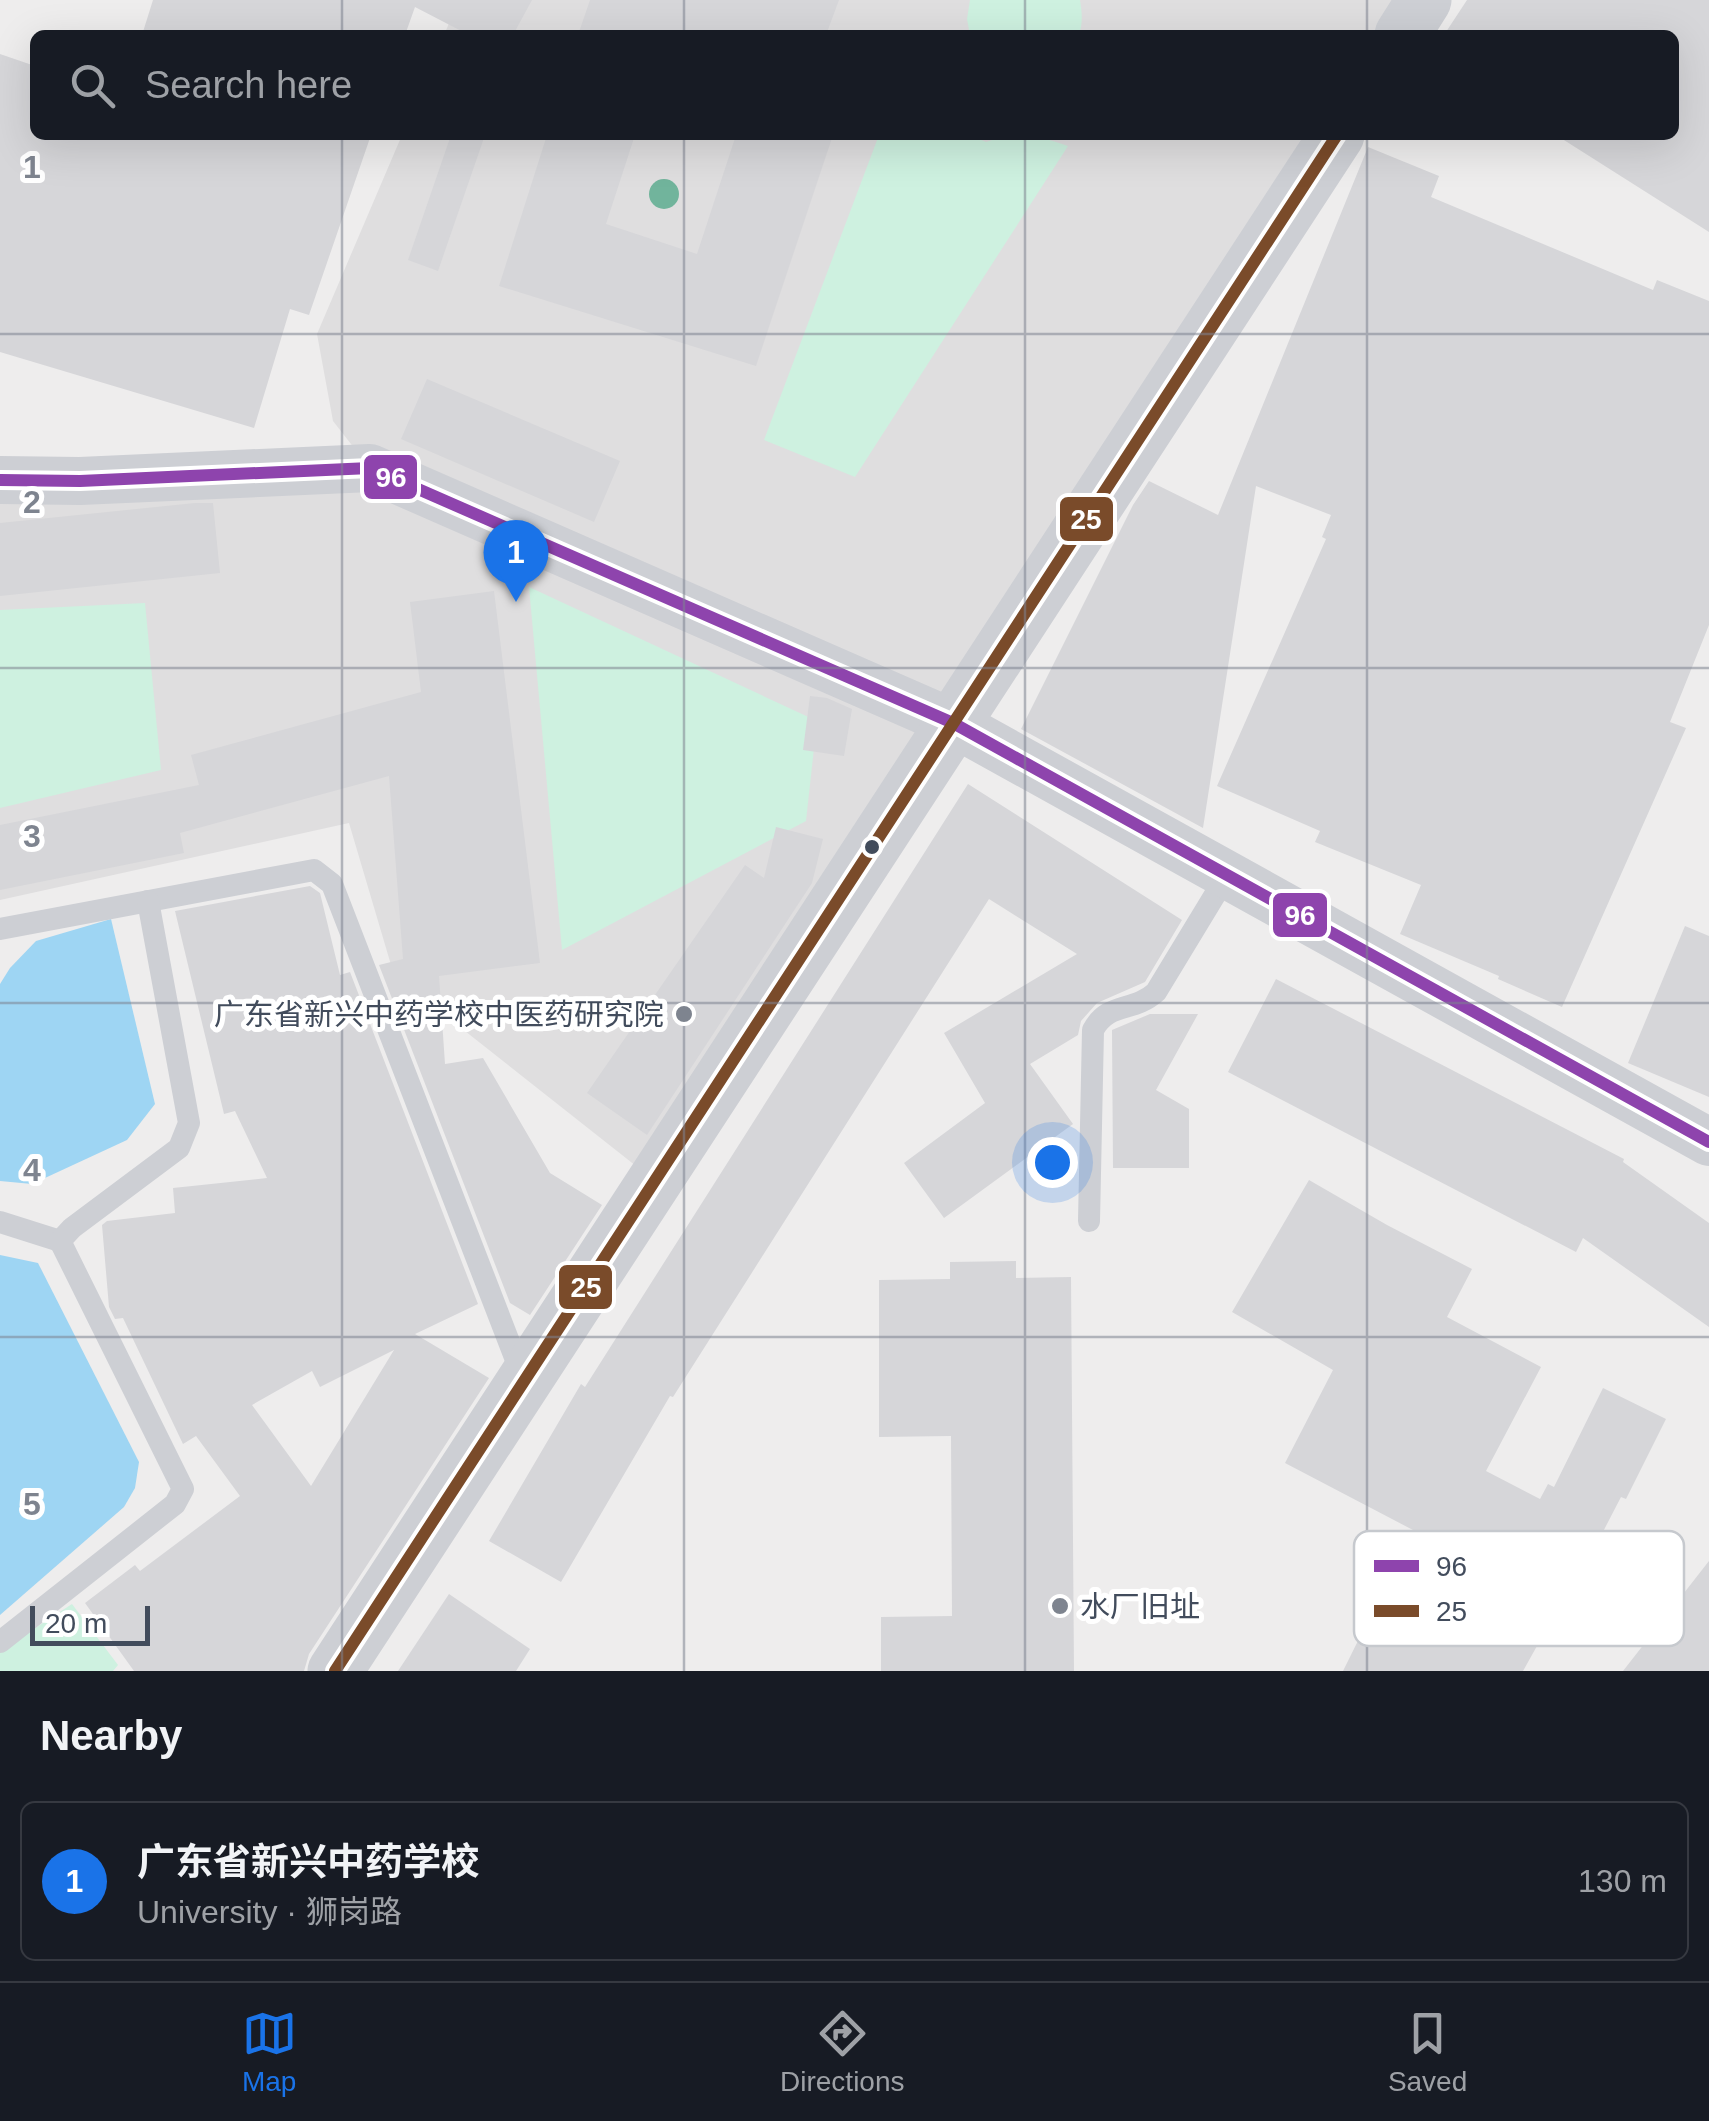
<!DOCTYPE html>
<meta charset="utf-8">
<style>
body{margin:0;font-family:Helvetica,"Noto Sans SC",sans-serif;background:#242831;color:#f1f3f6}
.scale{position:absolute;left:30px;bottom:25px;width:120px;box-sizing:border-box;padding-left:10px;border:5px solid #424c5c;border-top:0;font-size:28px;line-height:35px;white-space:nowrap;color:#424c5c;-webkit-text-stroke:8px #fff;paint-order:stroke}
.you{position:absolute;left:1052px;top:1162px;width:35px;height:35px;margin:-25px;border:8px solid #fff;border-radius:50%;background:#1a73e8;box-shadow:0 0 0 15px #1a73e833}
.badge{display:grid;place-items:center;width:65px;height:65px;border-radius:50%;background:#1a73e8;color:#fff;font-size:32px;font-weight:700}
.pin{position:absolute;translate:-50% -82px;filter:drop-shadow(0 2px 5px #0008)}
.pin::after{content:'';position:absolute;top:52px;width:35px;height:30px;background:inherit;clip-path:polygon(0 0,100% 0,50% 100%)}
.list{margin:0;padding:0;list-style:none}
h2{display:flex;justify-content:space-between;align-items:center;height:130px;margin:0;padding:0 40px;font-size:42px}
h2 small{font-size:32px;font-weight:400;color:#9ea1a6}
.list li{display:grid;grid-template-columns:65px 1fr auto;gap:30px;align-items:center;box-sizing:border-box;height:160px;margin:0 20px 20px;padding:0 20px;border:2px solid #363941;border-radius:15px}
.list b{display:block;font-size:38px;white-space:nowrap}
.list p{margin:0;font-size:32px;white-space:nowrap;color:#9ea1a6}
.list em{font-size:32px;font-style:normal;color:#9ea1a6}
.icon{flex:none;width:55px;height:55px;fill:none;stroke:currentColor;stroke-width:2;stroke-linecap:round;stroke-linejoin:round}
.map{position:relative;flex:none;width:1709px;height:1671px;overflow:hidden}
.search{position:absolute;background:#171b24;box-shadow:0 10px 40px #0002;left:30px;right:30px;top:30px;height:110px;display:flex;align-items:center;gap:25px;box-sizing:border-box;padding:0 35px;border-radius:15px;color:#9ea1a6;font-size:38px}
.sheet{height:310px;background:#171b24}
nav{display:flex;justify-content:space-around;align-items:center;box-sizing:border-box;height:140px;border-top:2px solid #363941;background:#171b24;font-size:28px;color:#9ea1a6}
nav a{display:grid;justify-items:center;gap:5px}
nav .on{color:#1a73e8}
.map>svg:first-child{display:block}
.education{fill:#dfdedf}
.green{fill:#cef1e0}
.water{fill:#9ed5f3}
.building{fill:#d6d6d9;fill-rule:evenodd}
.lines{fill:none;stroke-linecap:round;stroke-linejoin:round}
.service{stroke:#cdcfd4;stroke-width:22}
.minor{stroke:#cdcfd4;stroke-width:48}
.tertiary{stroke:#cdcfd4;stroke-width:55}
.bus-1-casing{stroke:#fff;stroke-width:20}
.bus-2-casing{stroke:#fff;stroke-width:20}
.bus-1{stroke:#8e44ad;stroke-width:12}
.bus-2{stroke:#7a4b2a;stroke-width:12}
.tree{fill:#71b49c}
.grid{fill:none;stroke:#7e848f;stroke-width:2.5;stroke-opacity:0.55}
.bus-dot{fill:#424c5c;stroke:#fff;stroke-width:4}
.poi-dot{fill:#7e848f;stroke:#fff;stroke-width:4}
.labels{text-anchor:middle;dominant-baseline:central;stroke-width:10;stroke-linejoin:round;paint-order:stroke}
.poi-label{font-size:30px;fill:#424c5c;stroke:#fff;text-anchor:end}
.key{fill:#fff;stroke:#c6c9ce;stroke-width:2.5}
.key-label{font-size:28px;fill:#424c5c}
.grid-label{font-size:32px;text-anchor:middle;font-weight:bold;fill:#7e848f;stroke:#fff;stroke-width:10;stroke-linejoin:round;paint-order:stroke}
.line-badge{stroke:#fff;stroke-width:4}
.badge-label{font-size:28px;text-anchor:middle;font-weight:bold;fill:#fff}
</style>
<div class="map">
<svg width="1709" height="1671" viewBox="0 0 1709 1671">
<rect width="100%" height="100%" fill="#eeeded"/>
<g class="education">
<path d="M459,0h965l-23,35h-957z"/>
<path d="M402,135h934l-681,1046 -261,-206 -45,-152 -349,77v-420l369,-13 -36,-46 -16,-87z"/>
</g>
<g class="green">
<path d="M970,0h110c2,12 3,23 -1,35h-109l-3,-16z"/>
<path d="M879,135h91l16,7c32,-11 51,-7 82,4l-213,331 -91,-37z"/>
<path d="M529,587l288,134 -11,100 -244,129z"/>
<path d="M145,603l16,167 -161,38v-198z"/>
<path d="M72,1604l46,61 -5,6h-113v-20z"/>
</g>
<g class="water">
<path d="M111,919l44,185 -28,36 -95,44 -32,-3v-197l10,-16 26,-27z"/>
<path d="M0,1255l38,8 101,199 -4,26 -11,19 -124,108z"/>
</g>
<g class="building">
<path d="M153,0h379l-19,35h-44l-54,-28 -10,28h-263z"/>
<path d="M590,0h249l-13,35h-248z"/>
<path d="M1467,0h242v232l-153,-97h118v-100h-230z"/>
<path d="M0,54l35,12v69h336l-62,180 -19,-6 -36,119 -254,-76z"/>
<path d="M451,135h34l-47,136 -30,-11z"/>
<path d="M547,135h88l-29,89 91,30 39,-119h97l-77,231 -257,-80z"/>
<path d="M1368,147l71,29 -8,21 222,93 4,-10 52,21v324l-39,97 16,6 -124,279 -64,-28 1,-3 -99,-42 21,-49 -106,-43 5,-11 -103,-45 109,-247 -4,-2 9,-22 -75,-29 -53,342 -182,-99 112,-224 16,-24 69,34z"/>
<path d="M427,379l193,82 -26,61 -193,-83z"/>
<path d="M195,503h18l7,70 -220,23v-73z"/>
<path d="M494,591l46,372 -101,13 6,88 38,-6 67,115 52,32 -72,110 -20,-12 -131,-338 24,-6 -14,-183 -209,57 4,20 -184,37v-65l199,-40 -8,-30 230,-63 -11,-90z"/>
<path d="M810,696l17,2 25,11 -8,47 -41,-6z"/>
<path d="M968,784l214,136 -37,62 -48,21 -16,18 -3,14 -48,29 43,60 -129,94 -40,-55 81,-60 -41,-70 133,-79 -88,-55 -316,498 -3,-1 -109,186 -72,-41 92,-157 4,3z"/>
<path d="M776,827l47,12 -11,44 -165,252 -60,-42 158,-228 19,13z"/>
<path d="M310,886l10,7 20,82 10,-3 128,332 -63,30 74,44 -180,276 -5,17h-170l-49,-68 50,-38 5,6 100,-75 -44,-60 -13,8 -60,-126 -8,1 -6,-12 -7,-82 5,-4 68,-8 -2,-25 94,-10 -32,-67 -11,3 -49,-203zM394,1350l-83,136 -59,-81 60,-34 8,16z"/>
<path d="M1685,926l24,10v161l-81,-34z"/>
<path d="M1276,979l348,180 -1,3 86,61v104l-126,-89 -7,14 -348,-180z"/>
<path d="M1150,1014h48l-42,76 33,19v59h-76l-1,-138z"/>
<path d="M1309,1180l78,45 85,44 -25,48 94,50 -55,104 54,28 8,-15 6,3 49,-99 63,31 -40,80 -5,-2 -56,108 -4,-2 -38,68h-180l70,-141 -128,-67 48,-93 -101,-58z"/>
<path d="M1016,1261v17l55,-1 3,394h-193v-54l71,-1 -1,-180 -72,1v-157l71,-1v-17z"/>
<path d="M1709,1561v110h-86z"/>
<path d="M449,1594l81,55 -14,22h-118z"/>
</g>
<g class="lines">
<g class="service">
<path d="M0,929l314,-59 18,14 191,494"/>
<path d="M1089,1221l4,-191c16,-29 40,-17 63,-38l71,-117"/>
<path d="M0,1222l60,19"/>
<path d="M0,1642l175,-138 8,-15 -123,-248 12,-13 107,-80 10,-25 -41,-222"/>
</g>
<path class="minor" d="M0,480l80,1 290,-13 583,255 756,419"/>
<g class="tertiary">
<path d="M1402,35l22,-35"/>
<path d="M335,1671l1002,-1536"/>
</g>
<defs>
<path id="bus-1" d="M0,480l80,1 290,-13 583,255 756,419"/>
<path id="bus-2" d="M335,1671l1002,-1536"/>
</defs>
<use href="#bus-1" class="bus-1-casing"/>
<use href="#bus-2" class="bus-2-casing"/>
<use href="#bus-1" class="bus-1"/>
<use href="#bus-2" class="bus-2"/>
</g>
<circle class="tree" cx="664" cy="194" r="15"/>
<path class="grid" d="M342,0v35M684,0v35M1025,0v35M1367,0v35M342,135v1536M684,135v1536M1025,135v1536M1367,135v1536M0,334h1709M0,668h1709M0,1003h1709M0,1337h1709"/>
<circle class="bus-dot" cx="872" cy="847" r="9"/>
<g class="poi-dot">
<circle cx="684" cy="1014" r="10"/>
<circle cx="1060" cy="1606" r="10"/>
</g>
<g class="labels">
<g class="poi-label">
<text x="664" y="1014">广东省新兴中药学校中医药研究院</text>
<text x="1080" y="1606" text-anchor="start">水厂旧址</text>
</g>
</g>
<rect x="1354" y="1531" width="330" height="115" rx="15" class="key"/>
<rect x="1374" y="1560" width="45" height="12" fill="#8e44ad"/>
<rect x="1374" y="1605" width="45" height="12" fill="#7a4b2a"/>
<g class="key-label">
<text x="1436" y="1576">96</text>
<text x="1436" y="1621">25</text>
</g>
<g class="grid-label">
<text x="32" y="178">1</text>
<text x="32" y="513">2</text>
<text x="32" y="847">3</text>
<text x="32" y="1181">4</text>
<text x="32" y="1515">5</text>
</g>
<g class="line-badge">
<rect x="362" y="453" width="57" height="48" rx="10" fill="#8e44ad"/>
<rect x="1058" y="495" width="57" height="48" rx="10" fill="#7a4b2a"/>
<rect x="1271" y="891" width="58" height="48" rx="10" fill="#8e44ad"/>
<rect x="557" y="1263" width="57" height="48" rx="10" fill="#7a4b2a"/>
</g>
<g class="badge-label">
<text x="391" y="487">96</text>
<text x="1086" y="529">25</text>
<text x="1300" y="925">96</text>
<text x="586" y="1297">25</text>
</g>
</svg>
<div class="scale">20 m</div>
<div class="you"></div>
<div class="pin badge" style="left:516px;top:602px">1</div>
<div class="search"><svg class="icon" aria-label="search" viewBox="0 0 24 24"><circle cx="10" cy="10" r="6"/><path d="M15 15l6 6"/></svg>Search here</div>
</div>
<section class="sheet">
<h2>Nearby<small></small></h2>
<ul class="list">
<li><span class="badge">1</span><div><b>广东省新兴中药学校</b><p>University · 狮岗路</p></div><em>130 m</em></li>
</ul>
</section>
<nav>
<a class="on"><svg class="icon" aria-label="map" viewBox="0 0 24 24"><path d="M3 6l6-2 6 2 6-2v14l-6 2-6-2-6 2zM9 4v14M15 6v14"/></svg>Map</a>
<a><svg class="icon" aria-label="directions" viewBox="0 0 24 24"><path d="M12 3l9 9-9 9-9-9zM9 14v-3h6M13 9l2 2-2 2"/></svg>Directions</a>
<a><svg class="icon" aria-label="saved" viewBox="0 0 24 24"><path d="M7 4h10v16l-5-4-5 4z"/></svg>Saved</a>
</nav>
